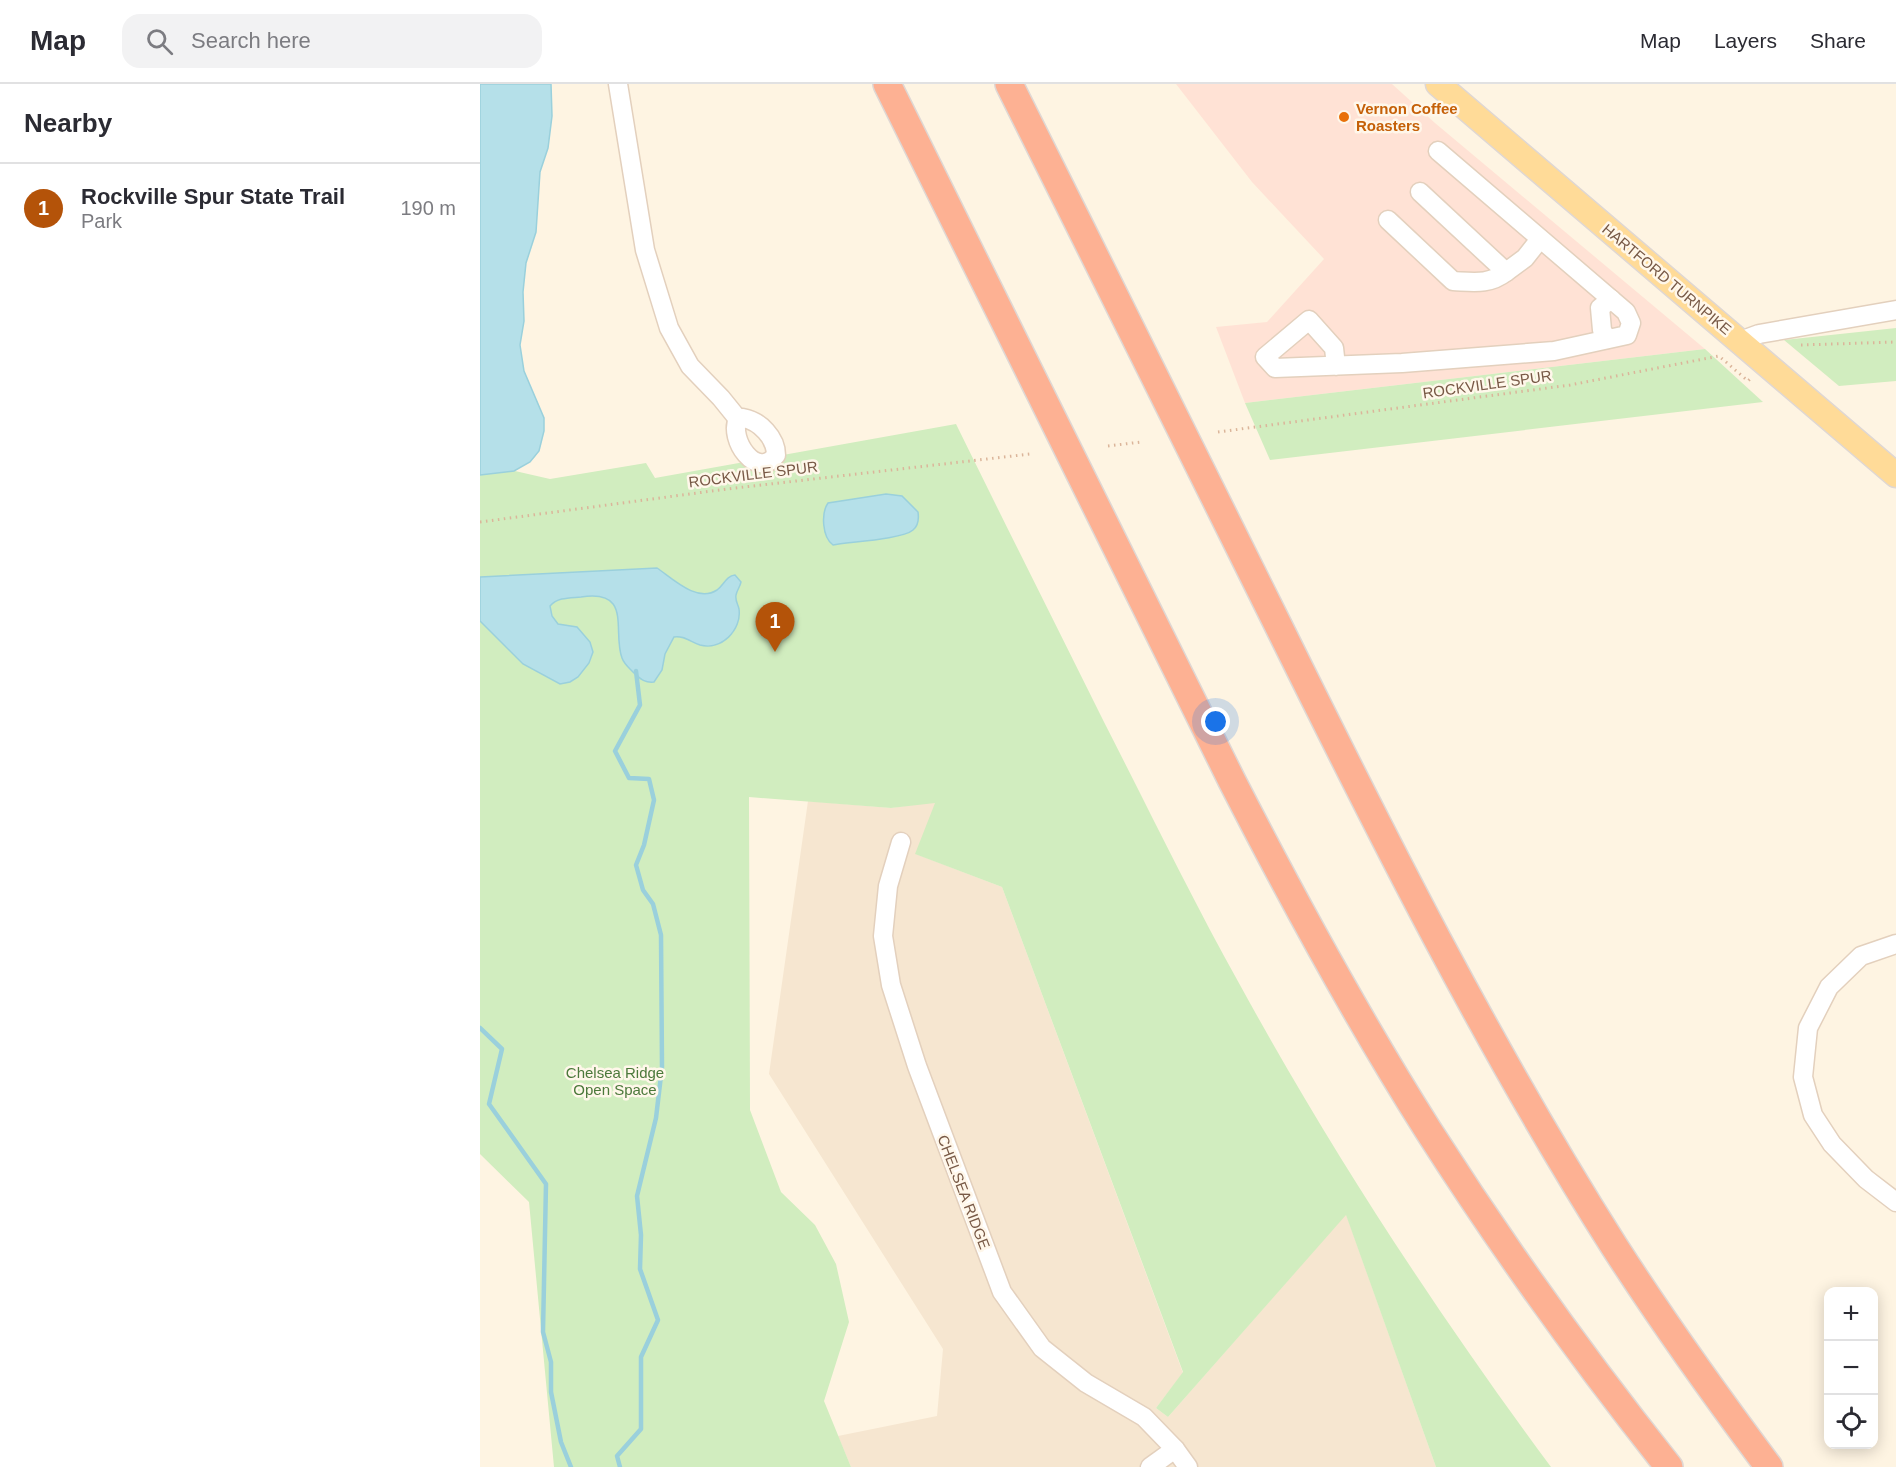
<!DOCTYPE html>
<meta charset="utf-8">
<style>
body{margin:0;font-family:Arial,sans-serif;background:#f2f2f3;color:#2b2b33}
.controls{position:absolute;right:18px;bottom:18px;display:grid;overflow:hidden;border-radius:12px;box-shadow:0 3px 15px #0003}
.controls button{width:54px;height:54px;display:grid;place-items:center;padding:0;border:0;border-bottom:2px solid #e1e1e2;background:#fff;color:#2b2b33;font:30px sans-serif}
.you{position:absolute;left:736px;top:638px;width:21px;height:21px;margin:-15px;border:4px solid #fff;border-radius:50%;background:#1a73e8;box-shadow:0 0 0 9px #1a73e833}
.badge{display:grid;place-items:center;width:39px;height:39px;border-radius:50%;background:#b45309;color:#fff;font-size:20px;font-weight:700}
.pin{position:absolute;translate:-50% -50px;filter:drop-shadow(0 2px 3px #0008)}
.pin::after{content:'';position:absolute;top:32px;width:21px;height:18px;background:inherit;clip-path:polygon(0 0,100% 0,50% 100%)}
.list{margin:0;padding:0;list-style:none}
h2{display:flex;justify-content:space-between;align-items:center;height:78px;margin:0;padding:0 24px;font-size:26px}
h2 small{font-size:20px;font-weight:400;color:#7c7c81}
.list li{display:grid;grid-template-columns:39px 1fr auto;gap:18px;align-items:center;box-sizing:border-box;height:90px;padding:0 24px;border-top:2px solid #e1e1e2}
.list b{display:block;font-size:22px;white-space:nowrap}
.list p{margin:0;font-size:20px;white-space:nowrap;color:#7c7c81}
.list em{font-size:20px;font-style:normal;color:#7c7c81}
.icon{flex:none;width:33px;height:33px;fill:none;stroke:currentColor;stroke-width:2;stroke-linecap:round;stroke-linejoin:round}
.map{position:relative;flex:none;width:1416px;height:1383px;overflow:hidden}
header{display:flex;align-items:center;gap:36px;box-sizing:border-box;height:84px;padding:0 30px;background:#fff;border-bottom:2px solid #e1e1e2}
header strong{font-size:28px}
nav{display:flex;gap:33px;margin-inline-start:auto;font-size:21px}
.search{width:420px;height:54px;background:#f2f2f3;display:flex;align-items:center;gap:15px;box-sizing:border-box;padding:0 21px;border-radius:18px;color:#7c7c81;font-size:22px}
main{display:flex}
aside{flex:1;background:#fff}
.map>svg:first-child{display:block}
.residential{fill:#f6e6d0}
.commercial{fill:#ffe2d5}
.green{fill:#d1edbf}
.water{fill:#b5e0e9;stroke:#9ad0dc;stroke-width:1.5}
.lines{fill:none;stroke-linecap:round;stroke-linejoin:round}
.stream{stroke:#9ad0dc;stroke-width:4.5}
.minor-casing{stroke:#e3d0bd;stroke-width:21}
.major-casing{stroke:#dfd7d3;stroke-width:27}
.highway-casing{stroke:#dfd7d3;stroke-width:30}
.path{stroke:#dbb59a;stroke-width:3;stroke-dasharray:1.5 4.5;stroke-linecap:butt}
.minor{stroke:#fff;stroke-width:18}
.major{stroke:#ffdb98;stroke-width:24}
.highway{stroke:#fdb193;stroke-width:27}
.food-dot{fill:#e8710a;stroke:#fff7ea;stroke-width:2}
.labels{text-anchor:middle;dominant-baseline:central;stroke-width:5;stroke-linejoin:round;paint-order:stroke}
.food-label{font-size:15px;font-weight:bold;fill:#c56008;stroke:#fff7ea;text-anchor:start}
.street-label{font-size:15px;fill:#785946;stroke:#fff7ea}
.park-label{font-size:15px;fill:#4c793b;stroke:#fff7ea}
</style>
<header>
<strong>Map</strong>
<div class="search"><svg class="icon" aria-label="search" viewBox="0 0 24 24"><circle cx="10" cy="10" r="6"/><path d="M15 15l6 6"/></svg>Search here</div>
<nav><a>Map</a><a>Layers</a><a>Share</a></nav>
</header>
<main>
<aside>
<h2>Nearby<small></small></h2>
<ul class="list">
<li><span class="badge">1</span><div><b>Rockville Spur State Trail</b><p>Park</p></div><em>190 m</em></li>
</ul>
</aside>
<div class="map">
<svg width="1416" height="1383" viewBox="0 0 1416 1383">
<rect width="100%" height="100%" fill="#fef4e2"/>
<path class="residential" d="M328,717l83,7 34,-5h11l-20,51 86,33 181,486 -27,35 12,9 178,-203 90,253h-585l-13,-31 99,-20 6,-67 -174,-275z"/>
<path class="commercial" d="M696,0h216l43,39 270,226 -460,54 -29,-76 51,-5 57,-63 -72,-77z"/>
<g class="green">
<path d="M0,0h71l1,32 -4,32 -8,24 -4,60 -10,31 -3,29 1,29 -4,24 4,26 20,47v13l-9,26 -20,14 35,8 96,-16 9,15 301,-54c49,100 99,199 148,298 45,88 88,177 136,263 92,168 197,328 311,482h-115l-90,-252 -178,202 -12,-9 27,-36 -181,-485 -87,-33 20,-51 -44,5 -142,-11 1,313 31,82 34,33 21,39 13,58 -25,79 27,66h-297l-25,-265 -49,-48z"/>
<path d="M1416,244v53l-57,5 -55,-46z"/>
<path d="M1225,265l58,53 -493,58 -25,-57z"/>
</g>
<g class="water">
<path d="M0,0h71l1,32 -4,32 -8,24 -4,60 -10,31 -3,29 1,29 -4,24 4,26 20,47v13l-5,20 -9,11 -16,9 -34,4z"/>
<path d="M406,410l16,2 16,16c1,7 0,14 -5,18 -10,9 -64,12 -80,15 -11,-8 -12,-32 -5,-42z"/>
<path d="M177,484c16,11 40,35 60,22 7,-5 9,-14 18,-15l6,7c-1,5 -4,8 -5,13 -1,6 2,9 3,14 3,21 -18,42 -39,36 -9,-3 -17,-10 -26,-8l-9,17 -3,16 -8,12c-10,1 -13,-3 -20,-9 -5,-5 -10,-9 -12,-15 -10,-27 11,-69 -41,-61 -11,1 -23,0 -31,9l2,10 6,8 19,3 13,15 3,10 -4,11 -11,14 -8,5 -10,2 -37,-20 -43,-43v-44z"/>
</g>
<g class="lines">
<g class="stream">
<path d="M0,944l22,21 -13,55 57,80 -3,148 8,30v30l10,50 10,25"/>
<path d="M140,1383l-3,-11 24,-27v-72l17,-37 -18,-51 1,-34 -4,-39 19,-78 6,-51 -1,-132 -8,-31 -10,-14 -7,-25 8,-20 10,-45 -5,-21 -20,-1 -14,-27 25,-46 -4,-34"/>
</g>
<defs>
<g id="minor">
<path d="M138,0l27,166 24,78 21,38 31,32 17,21"/>
<path d="M908,136l65,61c21,1 36,4 53,-9l-86,-80"/>
<path d="M1026,188l19,-14 15,-19"/>
<path d="M1127,255l-5,-9 -2,-22 11,-9"/>
<path d="M1260,257l19,-7 137,-24"/>
<path d="M856,282l-2,-18 -25,-28 -44,37 10,11 127,-5 152,-12 73,-16 4,-12 -5,-11 -188,-161"/>
<path d="M263,334c17,3 33,20 33,37 -19,26 -48,-16 -38,-36z"/>
<path d="M421,758l-13,44 -5,50 8,49 26,81 85,226 40,56 44,35 58,34 31,32 13,18"/>
<path d="M1416,860l-35,12 -32,31 -21,41 -5,49 10,38 19,29 34,35 30,23"/>
<path d="M670,1383l25,-18"/>
</g>
<path id="major" d="M958,0l458,391"/>
<g id="highway">
<path d="M407,0l345,697c61,119 125,237 196,349 74,116 155,229 241,337"/>
<path d="M529,0c90,180 179,360 269,541 104,211 210,422 336,621 49,76 101,149 155,221"/>
</g>
</defs>
<use href="#minor" class="minor-casing"/>
<use href="#major" class="major-casing"/>
<use href="#highway" class="highway-casing"/>
<g class="path">
<path d="M1321,261l95,-3"/>
<path d="M738,348l352,-47 149,-29 29,25 4,-4"/>
<path d="M628,362l33,-4"/>
<path d="M0,438l247,-33 303,-35"/>
</g>
<use href="#minor" class="minor"/>
<use href="#major" class="major"/>
<use href="#highway" class="highway"/>
</g>
<circle class="food-dot" cx="864" cy="33" r="6"/>
<g class="labels">
<g class="food-label">
<text x="876" y="24">Vernon Coffee<tspan x="876" dy="17">Roasters</tspan></text>
</g>
<g class="street-label">
<text transform="translate(1187 195) rotate(40)">HARTFORD TURNPIKE</text>
<text transform="translate(1007 300) rotate(-8)">ROCKVILLE SPUR</text>
<text transform="translate(273 390) rotate(-7)">ROCKVILLE SPUR</text>
<text transform="translate(484 1108) rotate(69)">CHELSEA RIDGE</text>
</g>
<g class="park-label">
<text x="135" y="988">Chelsea Ridge<tspan x="135" dy="17">Open Space</tspan></text>
</g>
</g>
</svg>
<div class="controls">
<button>+</button>
<button>−</button>
<button><svg class="icon" aria-label="locate" viewBox="0 0 24 24"><circle cx="12" cy="12" r="6"/><path d="M12 2v4M12 18v4M2 12h4M18 12h4"/></svg></button>
</div>
<div class="you"></div>
<div class="pin badge" style="left:295px;top:568px">1</div>
</div>
</main>
